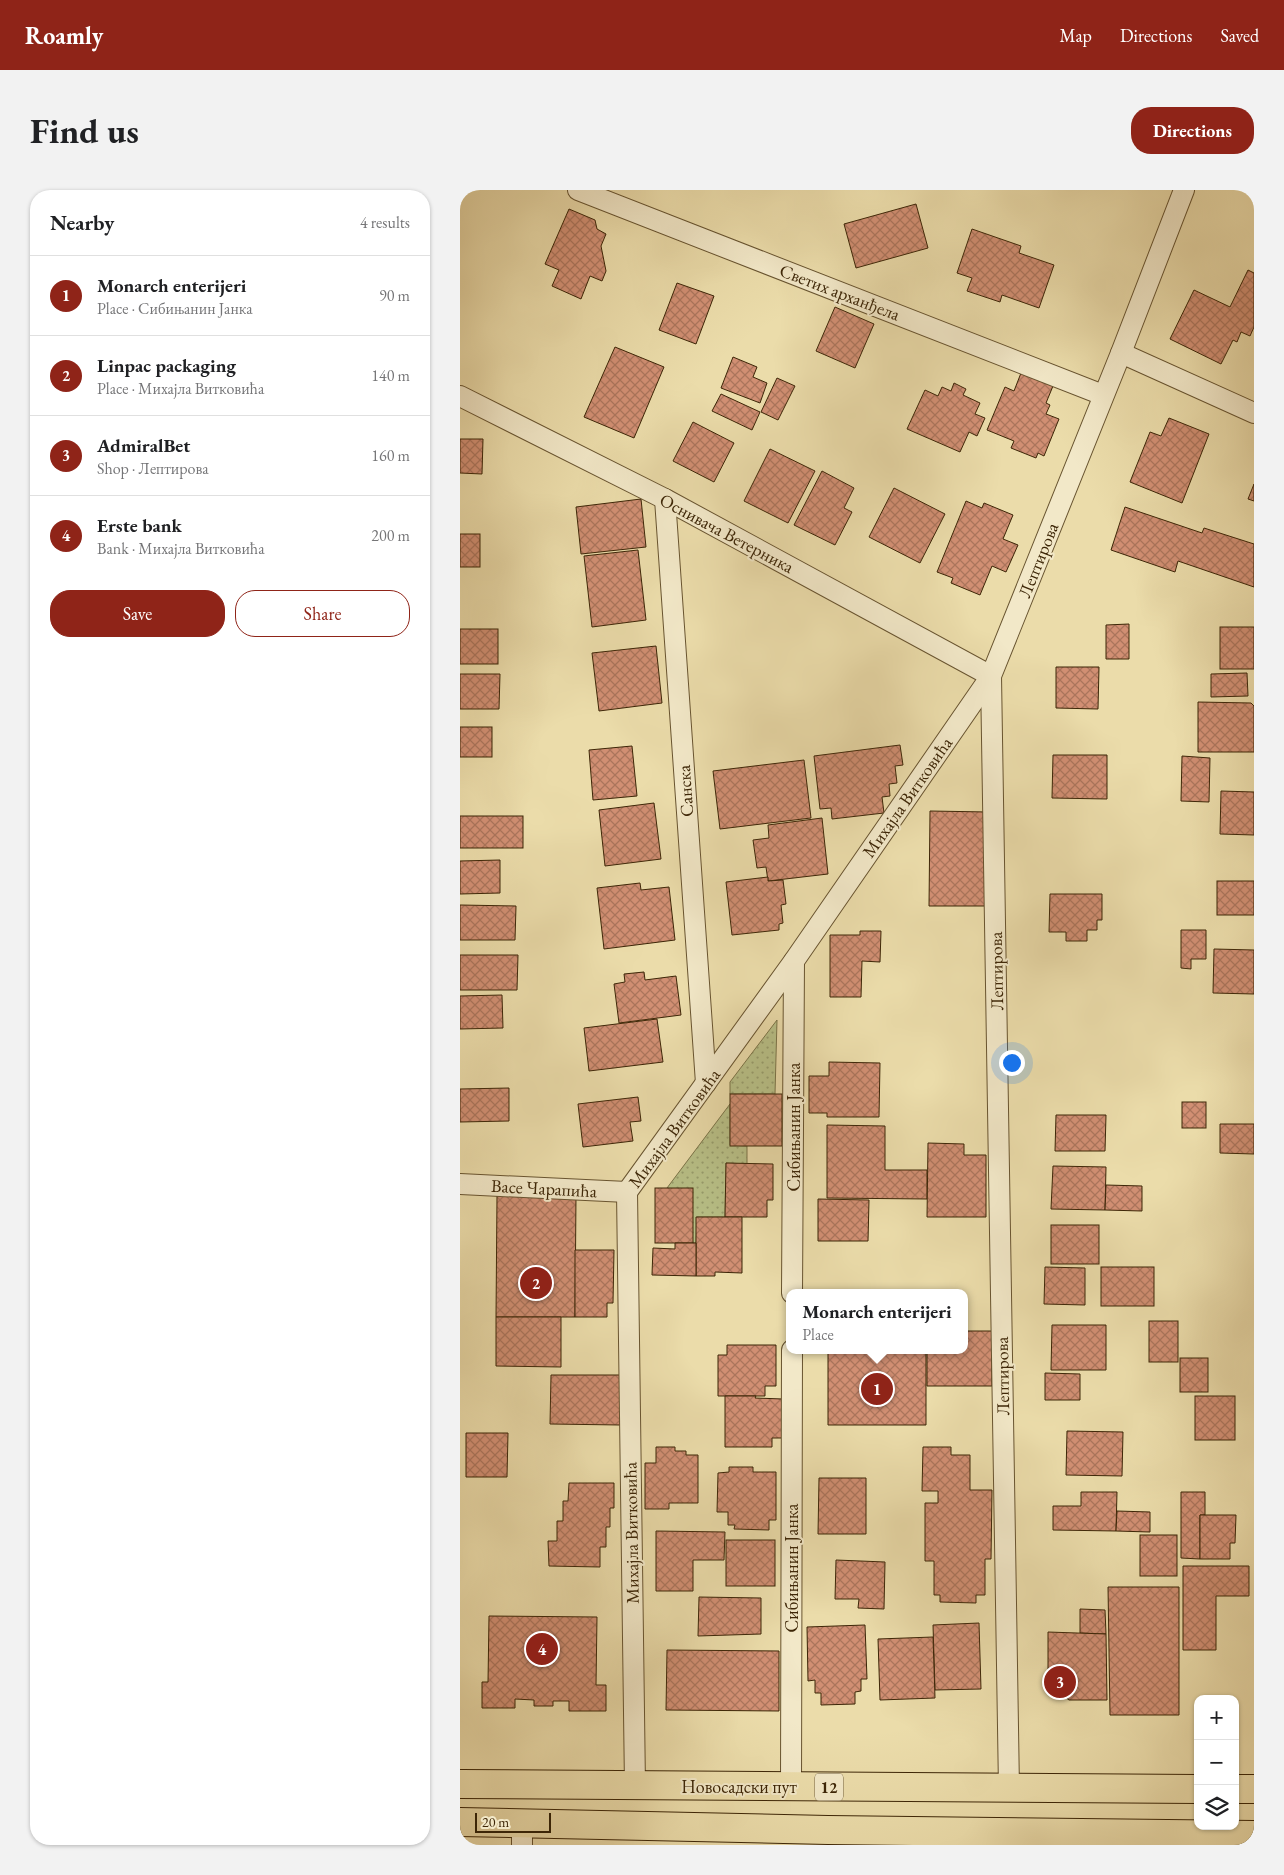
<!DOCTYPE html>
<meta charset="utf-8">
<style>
body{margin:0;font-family:"EB Garamond",serif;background:#f2f2f2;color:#202124}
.controls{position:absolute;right:15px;bottom:15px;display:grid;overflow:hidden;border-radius:10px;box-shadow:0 1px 4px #0004}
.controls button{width:45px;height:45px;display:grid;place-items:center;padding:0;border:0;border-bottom:1px solid #e0e0e0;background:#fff;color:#202124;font:25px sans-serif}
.scale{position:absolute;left:15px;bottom:12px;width:76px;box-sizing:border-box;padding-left:5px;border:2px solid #3d2607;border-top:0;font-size:14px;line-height:18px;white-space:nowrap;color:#3d2607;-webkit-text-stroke:4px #f2e8c8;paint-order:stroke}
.you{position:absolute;left:551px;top:872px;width:18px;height:18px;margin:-12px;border:4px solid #fff;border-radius:50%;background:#1a73e8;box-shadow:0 0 0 8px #1a73e833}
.badge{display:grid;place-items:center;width:32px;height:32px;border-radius:50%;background:#8f2418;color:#fff;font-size:16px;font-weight:700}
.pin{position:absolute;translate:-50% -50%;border:2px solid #fff;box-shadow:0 1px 5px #0006}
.popup{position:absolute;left:326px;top:1099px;width:182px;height:65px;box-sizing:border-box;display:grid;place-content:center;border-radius:10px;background:#fff;filter:drop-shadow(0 1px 4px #0005);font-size:16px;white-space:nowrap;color:#757577}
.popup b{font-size:19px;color:#202124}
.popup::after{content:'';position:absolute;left:50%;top:100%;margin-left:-10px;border:10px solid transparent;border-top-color:#fff}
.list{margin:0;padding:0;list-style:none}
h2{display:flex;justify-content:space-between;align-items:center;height:65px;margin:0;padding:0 20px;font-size:21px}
h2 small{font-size:16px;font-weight:400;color:#757577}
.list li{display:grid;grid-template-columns:32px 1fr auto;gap:15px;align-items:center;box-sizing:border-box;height:80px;padding:0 20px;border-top:1px solid #e0e0e0}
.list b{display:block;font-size:19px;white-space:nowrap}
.list p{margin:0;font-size:16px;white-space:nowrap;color:#757577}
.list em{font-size:16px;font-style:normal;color:#757577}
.actions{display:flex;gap:10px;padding:15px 20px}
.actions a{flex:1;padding:11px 0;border:1px solid #8f2418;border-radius:20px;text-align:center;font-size:18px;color:#8f2418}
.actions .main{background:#8f2418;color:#fff}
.icon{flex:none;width:28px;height:28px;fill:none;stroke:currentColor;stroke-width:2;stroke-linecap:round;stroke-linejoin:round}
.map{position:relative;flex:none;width:794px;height:1655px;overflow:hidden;border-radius:20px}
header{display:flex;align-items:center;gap:30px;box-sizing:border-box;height:70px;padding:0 25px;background:#8f2418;color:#fff}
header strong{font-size:24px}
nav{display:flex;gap:28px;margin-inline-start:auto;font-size:18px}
.intro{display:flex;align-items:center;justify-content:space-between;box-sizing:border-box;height:120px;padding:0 30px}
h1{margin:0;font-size:35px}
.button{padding:12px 22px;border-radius:20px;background:#8f2418;color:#fff;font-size:18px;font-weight:700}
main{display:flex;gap:30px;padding:0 30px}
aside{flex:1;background:#fff;border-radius:20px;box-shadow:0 1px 4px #0004}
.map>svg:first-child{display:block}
.grass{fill:url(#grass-dots);stroke:#7a7347}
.building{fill:url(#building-cross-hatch);stroke:#3d2607}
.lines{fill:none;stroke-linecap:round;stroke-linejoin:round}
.street-casing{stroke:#685430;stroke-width:22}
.primary-casing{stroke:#3d2607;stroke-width:30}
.street{stroke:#f2e8c8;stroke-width:20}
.primary{stroke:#ebdcaa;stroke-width:28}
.labels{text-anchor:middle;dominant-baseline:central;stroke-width:4;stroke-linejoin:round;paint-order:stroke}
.shield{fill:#f2e8c8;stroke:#736041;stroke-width:1}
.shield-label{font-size:16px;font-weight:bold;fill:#3d2607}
.street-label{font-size:18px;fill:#3d2607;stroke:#f2e8c8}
</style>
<header>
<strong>Roamly</strong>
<nav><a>Map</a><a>Directions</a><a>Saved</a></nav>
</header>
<div class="intro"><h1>Find us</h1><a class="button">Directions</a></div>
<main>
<aside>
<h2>Nearby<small>4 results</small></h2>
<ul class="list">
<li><span class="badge">1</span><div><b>Monarch enterijeri</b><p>Place · Сибињанин Јанка</p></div><em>90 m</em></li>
<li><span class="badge">2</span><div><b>Linpac packaging</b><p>Place · Михајла Витковића</p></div><em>140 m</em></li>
<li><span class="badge">3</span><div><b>AdmiralBet</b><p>Shop · Лептирова</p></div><em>160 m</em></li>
<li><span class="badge">4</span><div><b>Erste bank</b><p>Bank · Михајла Витковића</p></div><em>200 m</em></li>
</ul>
<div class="actions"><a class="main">Save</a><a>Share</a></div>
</aside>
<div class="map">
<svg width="794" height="1655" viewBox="0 0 794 1655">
<defs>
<pattern id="grass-dots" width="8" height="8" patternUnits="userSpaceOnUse" patternTransform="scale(1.25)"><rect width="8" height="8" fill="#b8c087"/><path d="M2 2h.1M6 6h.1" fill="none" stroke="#979c6c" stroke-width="1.8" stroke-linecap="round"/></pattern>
<pattern id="building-cross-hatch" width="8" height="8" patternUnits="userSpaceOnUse" patternTransform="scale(1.25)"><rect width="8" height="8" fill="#d18f73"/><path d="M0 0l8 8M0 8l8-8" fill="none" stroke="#ab755c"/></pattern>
</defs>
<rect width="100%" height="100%" fill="#ebdcaa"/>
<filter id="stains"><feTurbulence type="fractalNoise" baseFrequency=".004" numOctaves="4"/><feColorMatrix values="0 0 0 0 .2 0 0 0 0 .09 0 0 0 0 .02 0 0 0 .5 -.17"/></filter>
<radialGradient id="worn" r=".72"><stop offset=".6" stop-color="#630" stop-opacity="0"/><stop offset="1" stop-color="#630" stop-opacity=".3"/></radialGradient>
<g class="grass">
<path d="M317,830l-2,74h-45v-12z"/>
<path d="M270,914v41l17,1v18l-21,-1 -1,54h-28l-1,26h-3l-26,-55z"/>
</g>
<g class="building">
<path d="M456,14l12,44 -72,20 -12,-44z"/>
<path d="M109,19l26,11 2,9 9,5 -5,12 5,25 -4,10 -12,-5 -9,23 -29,-13 7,-16 -14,-6z"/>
<path d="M512,39l49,17 -2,7 35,12 -15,43 -37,-13 -2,7 -33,-11 5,-13 -15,-5z"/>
<path d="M788,80l6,3v54l-4,9 -9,-4 -4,10 -4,-2 -12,24 -51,-25 24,-49 36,17z"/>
<path d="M217,93l37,13 -18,48 -37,-14z"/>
<path d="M375,117l39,17 -19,44 -39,-17z"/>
<path d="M155,157l49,20 -30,71 -50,-21z"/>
<path d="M273,167l24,10 -4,10 14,6 -7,20 -39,-15z"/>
<path d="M561,183l32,13 -7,17 4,2 -4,9 13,5 -15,37 -6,-3 -2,5 -25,-10 3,-7 -27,-11 18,-43 9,4z"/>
<path d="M317,188l18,8 -17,34 -17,-8z"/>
<path d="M494,193l12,6 -3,6 17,8 -5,11 10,4 -8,18 -8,-4 -9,20 -53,-23 18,-39 13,6 4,-9 9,4z"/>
<path d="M261,204l39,18 -8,18 -40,-19z"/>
<path d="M709,228l40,16 -27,69 -52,-21 20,-50 11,4z"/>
<path d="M233,232l41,21 -20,39 -41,-21z"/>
<path d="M0,249h23l-1,35 -22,-1z"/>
<path d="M310,259l45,22 -27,52 -44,-22z"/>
<path d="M362,281l32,17 -10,20 8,4 -17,33 -41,-20z"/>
<path d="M794,294v17l-6,-2z"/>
<path d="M434,298l51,26 -25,49 -51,-26z"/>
<path d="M181,309l5,48 -65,7 -5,-47z"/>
<path d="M506,311l16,7 2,-5 29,12 -10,24 15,6 -12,27 -14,-6 -12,29 -29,-12 2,-5 -16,-6z"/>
<path d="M665,317l77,26 2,-5 50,16v43l-76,-26 -3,11 -64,-22z"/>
<rect x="0" y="344" width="20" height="33"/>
<path d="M178,360l8,70 -54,7 -8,-71z"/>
<path d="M669,434v35h-23v-34z"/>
<rect x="760" y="437" width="34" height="42"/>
<rect x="0" y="439" width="38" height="35"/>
<path d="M196,456l6,57 -63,8 -7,-58z"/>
<path d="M596,477h43l-1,42 -42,-1z"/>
<path d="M787,483l1,23 -37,1v-23z"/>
<path d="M0,484h40l-1,35h-39z"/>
<path d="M738,512l53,1 3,3v46h-56z"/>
<rect x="0" y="537" width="32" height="30"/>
<path d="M440,555l3,20 -8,1 2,17 -8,1 1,12 -8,1 2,16 -52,6 -1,-11 -11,1 -6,-53z"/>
<path d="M172,556l5,50 -44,4 -4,-50z"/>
<path d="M593,565h54v44l-55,-1z"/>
<path d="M722,566l28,2 -1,44 -28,-1z"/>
<path d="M344,570l7,58 -91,11 -7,-58z"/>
<path d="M761,601l33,1v43l-34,-1z"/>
<path d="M194,613l7,56 -56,7 -6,-56z"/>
<path d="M470,621l58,1 -1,94h-58z"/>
<rect x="0" y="626" width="63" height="32"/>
<path d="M362,628l6,56 -60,7 -2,-14 -9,1 -4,-28 16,-2 -1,-13z"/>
<path d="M40,670v33l-40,1v-33z"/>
<path d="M308,687v4l15,-1 3,24 -5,1 2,18 -4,1v6l-47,5 -6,-53z"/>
<rect x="757" y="691" width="37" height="34"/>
<path d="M180,693l1,7 28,-3 6,53 -71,9 -7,-61z"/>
<path d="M590,704h52v26h-5v10h-10v11h-21v-9h-17z"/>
<path d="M0,715l56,1 -1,34h-55z"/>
<path d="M721,740h25v29h-15v10l-10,-1z"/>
<path d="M400,741h21l-1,31 -18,-1 -1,36h-31v-62h30z"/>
<path d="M754,759l40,1v44l-41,-1z"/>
<path d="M0,765h58l-1,35h-57z"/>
<path d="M184,782l1,8 31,-4 5,39 -62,8 -5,-39 11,-2 -1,-8z"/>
<path d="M42,805l1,33 -43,1v-33z"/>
<path d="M197,829l6,43 -74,9 -5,-43z"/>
<path d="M369,872l51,1 -1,54h-52v-4h-18v-37h20z"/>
<path d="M49,898v33l-49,1v-33z"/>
<rect x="270" y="904" width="52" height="52"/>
<path d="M178,907l3,24 -11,1 3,19 -50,6 -5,-43z"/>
<rect x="722" y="912" width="24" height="26"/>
<path d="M596,925h50l-1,36h-50z"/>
<path d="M760,934h34v30l-34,-1z"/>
<path d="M367,935l58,1v44h42v29l-100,-1z"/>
<path d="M468,953l36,1v11h22v62h-59z"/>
<path d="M266,973l47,1v36h-6v17h-42z"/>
<path d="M593,976l53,1 -1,43 -54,-1z"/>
<path d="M646,995l36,1v25l-37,-1z"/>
<rect x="195" y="998" width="38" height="55"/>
<path d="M37,1005h79l-1,122h-79z"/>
<path d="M358,1009l51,1 -1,41h-50z"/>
<path d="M236,1027h46v56l-27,-1v4h-19z"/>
<rect x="591" y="1035" width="48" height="39"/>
<path d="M215,1053h21v33l-44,-1 1,-27 22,1z"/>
<path d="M115,1060h39l-1,53h-6v14h-32z"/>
<path d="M585,1077l40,1v37l-41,-1z"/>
<rect x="641" y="1077" width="53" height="39"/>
<path d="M36,1127h65v50l-65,-1z"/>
<rect x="689" y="1131" width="29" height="41"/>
<path d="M592,1135h54v45h-55z"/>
<path d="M504,1141h28v55h-65v-36h37z"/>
<path d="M267,1155h49v41h-11v10h-47v-41h9z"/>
<path d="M401,1160h65v75h-98v-72h33z"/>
<rect x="720" y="1168" width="28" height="34"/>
<path d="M585,1183l35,1v26h-35z"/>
<path d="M91,1185h69v50l-70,-1z"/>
<path d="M265,1206h31l-1,2 28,1 -1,39h-10v9h-47z"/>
<rect x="735" y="1206" width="40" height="44"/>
<path d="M607,1241l56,1 -1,44 -56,-1z"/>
<path d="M6,1243h42l-1,44h-41z"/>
<path d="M196,1257h19v4h11v4h12v48h-29v6h-24v-46h11z"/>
<path d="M463,1257h28v8h19v35h22l-1,69h-6v36h-9v8l-36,-1v-7h-6v-34h-9v-58h13v-12h-16z"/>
<path d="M269,1277h24v5h23v48h-7v10l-35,-1 1,-4h-7v-13h-11l1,-39 11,-1z"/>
<path d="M359,1288h47v56h-48z"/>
<path d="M109,1293h45v25h-4v19h-4v20h-6v20l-51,-1 -1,-25h9v-20h6v-20h5z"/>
<path d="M621,1302h36l-1,39 -63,-1v-24h28z"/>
<path d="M721,1302h24v23h-5v44l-19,-1z"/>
<path d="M657,1321l33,1v20l-34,-1z"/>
<path d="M740,1325h36l-1,28h-5v16h-30z"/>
<path d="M196,1341l69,1 -1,28h-31v31h-37z"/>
<rect x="680" y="1345" width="37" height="41"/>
<rect x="266" y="1350" width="49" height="46"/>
<path d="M376,1370l49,2 -1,47 -26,-1 1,-9h-24z"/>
<path d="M723,1376h66v30h-33v54h-33z"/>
<path d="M648,1397h71v128h-69z"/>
<path d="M239,1407l62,1v36l-63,2z"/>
<path d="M620,1419l25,1 1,24 -26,-1z"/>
<path d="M29,1426l108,1 -1,68h10v26h-37v-10h-16v5h-19v-6l-19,-1v9h-33v-26h6z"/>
<path d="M519,1433l2,66 -46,1 -2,-65z"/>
<path d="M405,1435l2,54h-6v12l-6,1v12l-34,1v-12h-6v-13l-7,1 -1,-54z"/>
<path d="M588,1442l58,2 1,66h-38l-13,-10 -8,-12z"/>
<path d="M473,1447l2,61 -55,2 -2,-61z"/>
<path d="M207,1460l112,1v60l-113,-1z"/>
</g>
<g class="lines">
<defs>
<g id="street">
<path d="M118,0l525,205"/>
<path d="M661,163l133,60"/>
<path d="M0,206l205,103 326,177 -197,285 -167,231 8,594"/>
<path d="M205,309l41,584"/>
<path d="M0,994l167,8"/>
<path d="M332,1103l2,-332"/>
<path d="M331,1597l1,-437"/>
<path d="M549,1599l-18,-1113 130,-323 63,-163"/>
<path d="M62,1655v-23"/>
</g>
<g id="primary">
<path d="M0,1594l738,5"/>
<path d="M775,1599h19"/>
<path d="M0,1632l368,8 426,5"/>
</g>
</defs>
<use href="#street" class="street-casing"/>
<use href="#primary" class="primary-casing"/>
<use href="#street" class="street"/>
<use href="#primary" class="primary"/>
</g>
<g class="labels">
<rect class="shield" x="355" y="1583.5" width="28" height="27" rx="4"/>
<g class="shield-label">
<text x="369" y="1597">12</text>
</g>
<g class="street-label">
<text transform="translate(380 102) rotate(21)">Светих арханђела</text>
<text transform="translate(267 343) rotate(28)">Оснивача Ветерника</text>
<text transform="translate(578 370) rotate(-68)">Лептирова</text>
<text transform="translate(225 601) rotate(-94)">Санска</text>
<text transform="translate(447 607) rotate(-55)">Михајла Витковића</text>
<text transform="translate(536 781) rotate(-91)">Лептирова</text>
<text transform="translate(333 937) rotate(-90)">Сибињанин Јанка</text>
<text transform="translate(214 938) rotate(-54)">Михајла Витковића</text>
<text transform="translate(84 998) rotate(3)">Васе Чарапића</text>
<text transform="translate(542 1186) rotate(-91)">Лептирова</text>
<text transform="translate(171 1343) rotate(-91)">Михајла Витковића</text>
<text transform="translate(331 1378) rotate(-90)">Сибињанин Јанка</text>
<text x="279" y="1596">Новосадски пут</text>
</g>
</g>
<rect width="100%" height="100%" filter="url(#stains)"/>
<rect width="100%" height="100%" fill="url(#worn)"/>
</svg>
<div class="controls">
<button>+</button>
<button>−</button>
<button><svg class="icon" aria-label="layers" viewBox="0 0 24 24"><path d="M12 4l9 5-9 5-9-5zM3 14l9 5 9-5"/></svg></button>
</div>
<div class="scale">20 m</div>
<div class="you"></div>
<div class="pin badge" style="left:417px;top:1199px">1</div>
<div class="popup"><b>Monarch enterijeri</b>Place</div>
<div class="pin badge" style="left:76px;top:1093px">2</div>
<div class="pin badge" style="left:600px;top:1492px">3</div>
<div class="pin badge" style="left:82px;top:1459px">4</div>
</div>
</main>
